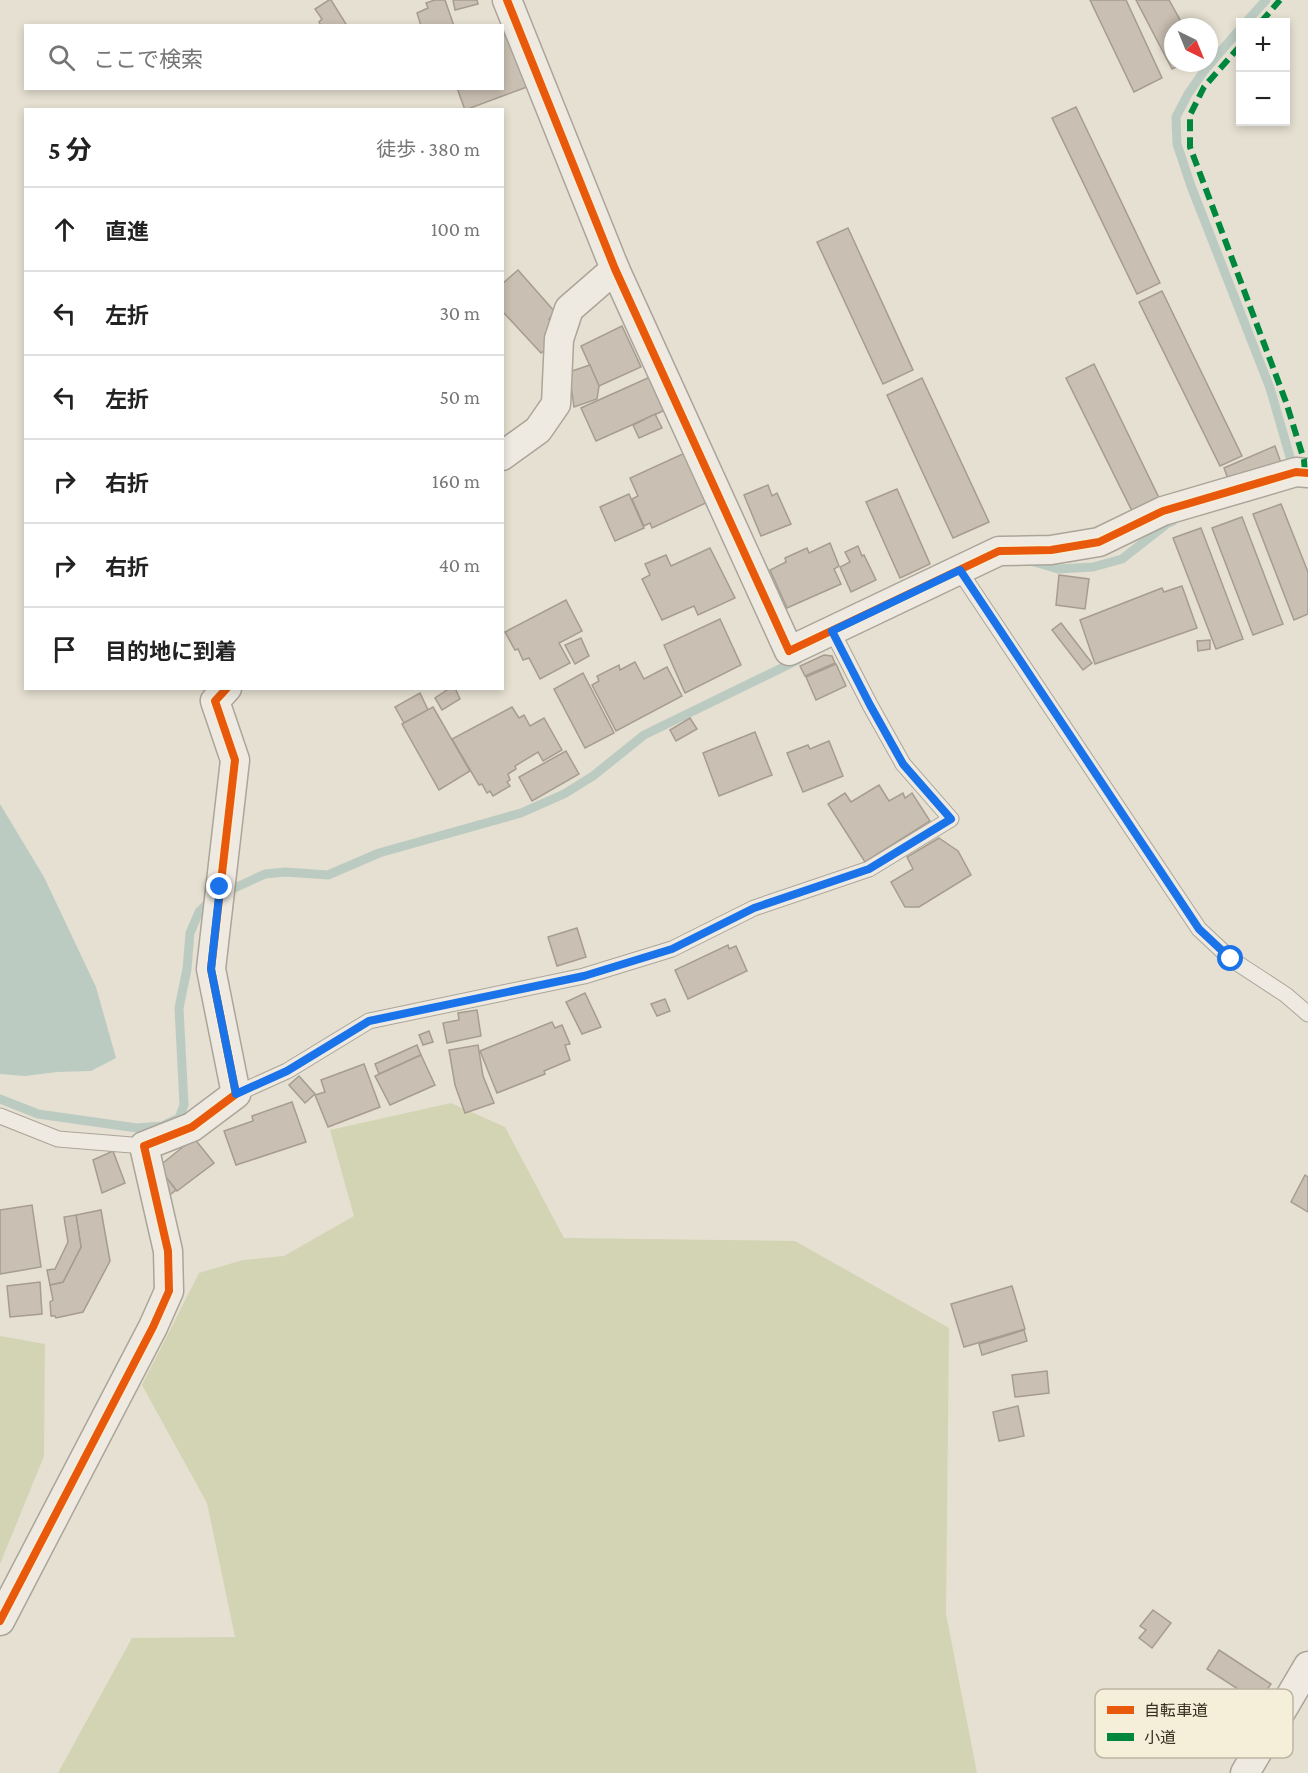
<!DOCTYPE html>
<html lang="ja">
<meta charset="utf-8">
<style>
body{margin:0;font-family:"Crimson Pro","Noto Sans JP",serif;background:#f2f2f2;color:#222}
.controls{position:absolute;right:18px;top:18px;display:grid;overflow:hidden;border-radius:0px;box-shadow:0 3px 9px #0003}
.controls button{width:54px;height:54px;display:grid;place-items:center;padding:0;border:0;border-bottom:2px solid #e0e0e0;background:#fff;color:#222;font:30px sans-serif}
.compass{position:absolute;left:1164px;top:18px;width:54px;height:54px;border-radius:50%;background:#fff;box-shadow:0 3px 9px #0003;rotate:137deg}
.stop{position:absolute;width:18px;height:18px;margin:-14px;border:4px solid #1a73e8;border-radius:50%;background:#fff}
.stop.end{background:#1a73e8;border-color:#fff;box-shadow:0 2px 6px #0008}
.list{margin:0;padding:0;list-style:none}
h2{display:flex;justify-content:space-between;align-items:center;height:78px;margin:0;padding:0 24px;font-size:26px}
h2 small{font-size:20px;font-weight:400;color:#767676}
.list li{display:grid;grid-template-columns:39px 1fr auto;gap:18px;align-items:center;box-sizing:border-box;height:84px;padding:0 24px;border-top:2px solid #e0e0e0}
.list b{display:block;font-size:22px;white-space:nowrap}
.list em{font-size:20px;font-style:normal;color:#767676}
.icon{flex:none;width:33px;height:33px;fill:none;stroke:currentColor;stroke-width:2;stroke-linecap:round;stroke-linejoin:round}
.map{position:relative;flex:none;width:1308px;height:1773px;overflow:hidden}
.search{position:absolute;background:#fff;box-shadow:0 3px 9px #0003;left:24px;top:24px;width:480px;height:66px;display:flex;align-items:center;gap:15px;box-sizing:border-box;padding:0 21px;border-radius:0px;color:#767676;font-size:22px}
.panel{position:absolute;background:#fff;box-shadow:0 3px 9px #0003;left:24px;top:108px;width:480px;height:582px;border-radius:0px}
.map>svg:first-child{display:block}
.green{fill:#d2d4b4}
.water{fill:#bccbc2}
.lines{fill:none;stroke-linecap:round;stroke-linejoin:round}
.stream{stroke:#bccbc2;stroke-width:9}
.building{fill:#c9bfb2;stroke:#a69c90;stroke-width:1.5}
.service-casing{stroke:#aba599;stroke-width:17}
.minor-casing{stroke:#aba599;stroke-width:31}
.service{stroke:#eeeae2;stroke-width:15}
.minor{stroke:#eeeae2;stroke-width:28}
.quiet{stroke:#00873e;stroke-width:6;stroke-dasharray:12 6;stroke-linecap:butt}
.cycleway-casing{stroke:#f5eed8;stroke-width:11}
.cycleway{stroke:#e8590c;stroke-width:8}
.route{stroke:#1a73e8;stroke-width:8}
.key{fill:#f5eed8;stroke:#bdb5a1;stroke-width:1.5}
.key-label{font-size:16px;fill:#3a2f21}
</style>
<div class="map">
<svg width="1308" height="1773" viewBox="0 0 1308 1773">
<rect width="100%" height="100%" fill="#e5e0d1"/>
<g class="green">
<path d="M451,1103l54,24 59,111 231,3 154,87 -3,286 31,159h-919l74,-135 103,-1 -28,-134 -65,-118 57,-112 44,-13 41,-4 70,-40 -24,-86z"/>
<path d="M0,1336l45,8 -1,112 -44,108z"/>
</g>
<path class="water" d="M0,804l44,73 52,110 20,71 -25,13 -34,1 -32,4 -25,-2z"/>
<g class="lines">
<g class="stream">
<path d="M1246,22l20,-22"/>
<path d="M1240,29l-36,42 -16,23 -12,23 1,27 14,42 79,202 22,76"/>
<path d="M1031,561l27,8 35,-2 29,-8 46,-36 5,-2"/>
<path d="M226,892l39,-18 20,-2 43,3 51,-22 142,-40 43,-19 29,-18 51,-41 154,-75"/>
<path d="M0,1099l38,15 99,14 25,-2 17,-8 5,-13 -5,-97 8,-39 3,-36 9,-21 12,-12"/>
</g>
</g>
<g class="building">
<path d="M329,0h2l15,24 -3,2h-22l-2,-4 3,-3 -7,-10z"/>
<path d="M435,0h10l9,26h-33l-4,-13 11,-5 -2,-5z"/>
<path d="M453,0h24l1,4 -23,6z"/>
<path d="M1090,0h36l36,78 -28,14z"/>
<path d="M1136,0h33l15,27h-11v36h12l-13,6z"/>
<path d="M507,35l20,52 -62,23 -8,-22h45v-52z"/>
<path d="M1076,107l84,176 -23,11 -85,-176z"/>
<path d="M848,228l65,142 -30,14 -66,-142z"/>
<path d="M518,270l37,42 -6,7 4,6 -8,9 4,4v9l-8,6 -39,-42v-27z"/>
<path d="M1162,291l80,165 -22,10 -81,-164z"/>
<path d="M622,326l19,41 -42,19 -18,-40z"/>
<path d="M1094,364l67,138 -27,13 -68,-137z"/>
<path d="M590,365l9,21 -2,13 -23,8 -5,-35z"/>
<path d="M659,373l15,33 -78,35 -15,-33z"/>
<path d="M922,378l67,144 -36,16 -66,-143z"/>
<path d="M655,414l7,14 -23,10 -6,-13z"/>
<path d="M1275,446l6,17 -51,21 -6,-16z"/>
<path d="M687,452l23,49 -58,27 -2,-5 -6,3 -12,-27 6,-3 -8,-18z"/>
<path d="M768,485l4,11 5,-3 14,31 -30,12 -17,-41z"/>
<path d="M897,489l33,75 -30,14 -34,-76z"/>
<path d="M629,494l15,34 -29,13 -15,-34z"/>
<path d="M1281,504l27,68v42l-14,6 -41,-106z"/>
<path d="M1242,517l41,107 -30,11 -41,-107z"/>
<path d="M1201,528l42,111 -27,10 -43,-111z"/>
<path d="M830,543l9,23 -5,3 7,15 -54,24 -17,-38 16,-8 -1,-4 22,-10 2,5z"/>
<path d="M858,546l4,10 2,-1 12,25 -25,12 -11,-25 10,-5 -5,-10z"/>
<path d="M710,548l25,50 -37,17 -4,-9 -32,14 -20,-41 8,-4 -5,-11 21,-9 5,11z"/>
<path d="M1059,575l30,4 -4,30 -29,-4z"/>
<path d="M1182,586l15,42 -102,36 -15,-44 82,-32 2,4z"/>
<path d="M566,600l16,31 -23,12 11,20 -30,16 -11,-21 -6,2 -5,-11 -3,1 -10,-18z"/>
<path d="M720,619l21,46 -56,28 -21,-48z"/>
<path d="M1061,623l31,40 -9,7 -31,-40z"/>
<path d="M581,638l8,18 -14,8 -10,-19z"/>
<path d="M1210,640v9l-12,2 -1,-10z"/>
<path d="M824,655l8,1 3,7 -30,13 -5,-10z"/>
<path d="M635,662l9,17 23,-12 15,29 -66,35 -24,-46 7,-4 -2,-5 22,-11 1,5z"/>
<path d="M836,664l10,22 -30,14 -10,-23z"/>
<path d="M583,673l31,60 -29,15 -31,-59z"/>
<path d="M450,688h5l5,11 -18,11 -7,-12z"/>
<path d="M420,693l8,17 -24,13 -9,-16z"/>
<path d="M433,707l37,64 -31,19 -37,-66z"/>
<path d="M512,707l7,11 5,-3 6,11 14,-8 18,32 -19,11 -5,-9 -23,14 1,3 -8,5 2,6 -3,2 3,4 -17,10 -3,-5 -3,2 -5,-9 -3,1 -27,-46z"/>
<path d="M690,718l7,11 -21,12 -6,-11z"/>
<path d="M755,732l17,43 -53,21 -16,-43z"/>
<path d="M829,741l14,35 -40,16 -16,-39 21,-8 2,4z"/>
<path d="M566,751l13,23 -47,27 -13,-24z"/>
<path d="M879,785l10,16 14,-8 2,5 7,-5 18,28 -65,41 -37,-58 17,-11 6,9z"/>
<path d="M939,838l19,13 13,24 -52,32h-14l-14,-25 22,-13 -6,-12z"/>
<path d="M577,928l9,29 -29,9 -9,-29z"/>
<path d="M728,945l1,4 7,-3 11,25 -59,28 -13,-29z"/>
<path d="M585,993l16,34 -19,7 -16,-32z"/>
<path d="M665,999l5,12 -13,5 -6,-12z"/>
<path d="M477,1010l4,26 -34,7 -4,-20 16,-3 -1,-7z"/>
<path d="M552,1022l3,6 7,-3 8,19 -5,1 5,15 -26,11 1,3 -48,19 -17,-42z"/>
<path d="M429,1031l4,11 -10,3 -4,-10z"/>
<path d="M417,1045l4,10 -42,19 -4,-10z"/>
<path d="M478,1045l5,31 11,27 -29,10 -10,-28 -6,-35z"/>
<path d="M421,1055l14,30 -45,20 -15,-29z"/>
<path d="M364,1064l16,43 -52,20 -13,-32 10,-3 -4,-12z"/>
<path d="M299,1076l16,18 -10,9 -16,-18z"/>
<path d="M292,1102l14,40 -70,23 -12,-34 29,-10 -1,-5z"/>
<path d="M194,1138l20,25 -37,28 -19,-24z"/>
<path d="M113,1151l12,32 -23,10 -9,-33z"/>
<path d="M158,1167l18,23 -9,7z"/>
<path d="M1305,1175l3,2v35l-17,-10z"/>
<path d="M32,1205l9,62 -41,7v-64z"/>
<path d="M101,1210l9,51 -27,51 -27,6 -1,-2h-4l-1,-14 3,-2 -3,-15 13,-3 18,-35 -5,-32z"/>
<path d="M76,1215l5,32 -18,35 -13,3 -3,-15 8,-1 13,-27 -4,-25z"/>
<path d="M40,1282l2,32 -32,3 -3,-31z"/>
<path d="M1012,1286l13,43 -61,18 -13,-43z"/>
<path d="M1024,1330l3,11 -45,14 -3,-11z"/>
<path d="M1047,1371l2,22 -34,4 -3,-22z"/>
<path d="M1018,1406l6,30 -25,5 -6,-29z"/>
<path d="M1153,1610l18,13 -19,25 -13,-10 7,-8 -6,-4z"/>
<path d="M1219,1650l52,34 -24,35 -17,-11 11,-17 -34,-22z"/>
</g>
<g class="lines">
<defs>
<g id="service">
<path d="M959,570l240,359 32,30 55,36 22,19"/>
<path d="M236,1094l51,-23 82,-50 215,-45 88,-27 82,-41 115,-39 82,-50 -48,-55 -33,-59 -38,-74"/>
<path d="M0,1116l58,23 86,7"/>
</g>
<g id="minor">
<path d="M507,0l108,269 174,382 210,-100 52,-1 48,-8 64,-31 133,-39 12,1"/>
<path d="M502,456l36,-26 18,-26 3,-65 10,-30 46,-40"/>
<path d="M0,1621l153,-294 16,-36 -1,-40 -24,-105 48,-19 44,-33 -25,-125 24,-209 -20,-59 12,-13"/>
<path d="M1245,1773l63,-107"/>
</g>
</defs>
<use href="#service" class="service-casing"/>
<use href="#minor" class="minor-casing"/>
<use href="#service" class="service"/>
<use href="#minor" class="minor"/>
<g class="quiet">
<path d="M1261,22l19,-22"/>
<path d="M1240,46l-36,41 -14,28v32l96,255 18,58 1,14"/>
</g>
<defs>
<g id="cycleway">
<path d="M507,0l108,269 174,382 210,-100 52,-1 48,-8 64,-31 133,-39 12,1"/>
<path d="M0,1621l153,-294 16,-36 -1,-40 -24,-105 48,-19 44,-33 -25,-125 24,-209 -20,-59 12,-13"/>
</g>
</defs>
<use href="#cycleway" class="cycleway-casing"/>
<use href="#cycleway" class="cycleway"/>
</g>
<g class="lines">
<path class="route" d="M220,887l-9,82 25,125 51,-23 82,-50 215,-45 88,-27 82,-41 115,-39 82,-50 -48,-55 -33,-59 -38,-74 128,-61 239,359 32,30"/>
</g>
<rect x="1095" y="1689" width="198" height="69" rx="9" class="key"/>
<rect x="1107" y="1706" width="27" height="8" fill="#e8590c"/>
<rect x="1107" y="1733" width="27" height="8" fill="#00873e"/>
<g class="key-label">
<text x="1144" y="1716">自転車道</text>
<text x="1144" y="1743">小道</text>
</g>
</svg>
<div class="controls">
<button>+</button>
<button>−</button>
</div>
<svg class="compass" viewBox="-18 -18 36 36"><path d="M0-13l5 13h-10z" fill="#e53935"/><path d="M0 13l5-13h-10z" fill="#767676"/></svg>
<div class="stop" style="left:1231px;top:959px"></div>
<div class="stop end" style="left:220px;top:887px"></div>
<div class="search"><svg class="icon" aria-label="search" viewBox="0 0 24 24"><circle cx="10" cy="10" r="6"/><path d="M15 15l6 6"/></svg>ここで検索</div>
<section class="panel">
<h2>5 分<small>徒歩 · 380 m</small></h2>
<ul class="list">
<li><svg class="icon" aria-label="ahead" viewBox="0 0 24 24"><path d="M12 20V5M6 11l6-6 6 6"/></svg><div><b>直進</b></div><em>100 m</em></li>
<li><svg class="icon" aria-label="left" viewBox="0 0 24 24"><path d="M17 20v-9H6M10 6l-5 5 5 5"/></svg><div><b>左折</b></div><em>30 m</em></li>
<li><svg class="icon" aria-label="left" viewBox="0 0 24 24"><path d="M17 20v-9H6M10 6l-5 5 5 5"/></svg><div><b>左折</b></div><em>50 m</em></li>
<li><svg class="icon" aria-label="right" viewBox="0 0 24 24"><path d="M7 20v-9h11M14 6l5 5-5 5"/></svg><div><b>右折</b></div><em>160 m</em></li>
<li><svg class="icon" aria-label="right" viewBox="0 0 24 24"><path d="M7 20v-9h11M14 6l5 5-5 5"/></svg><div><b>右折</b></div><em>40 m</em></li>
<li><svg class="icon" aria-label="arrive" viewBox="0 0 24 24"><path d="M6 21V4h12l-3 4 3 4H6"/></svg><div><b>目的地に到着</b></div></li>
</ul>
</section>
</div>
